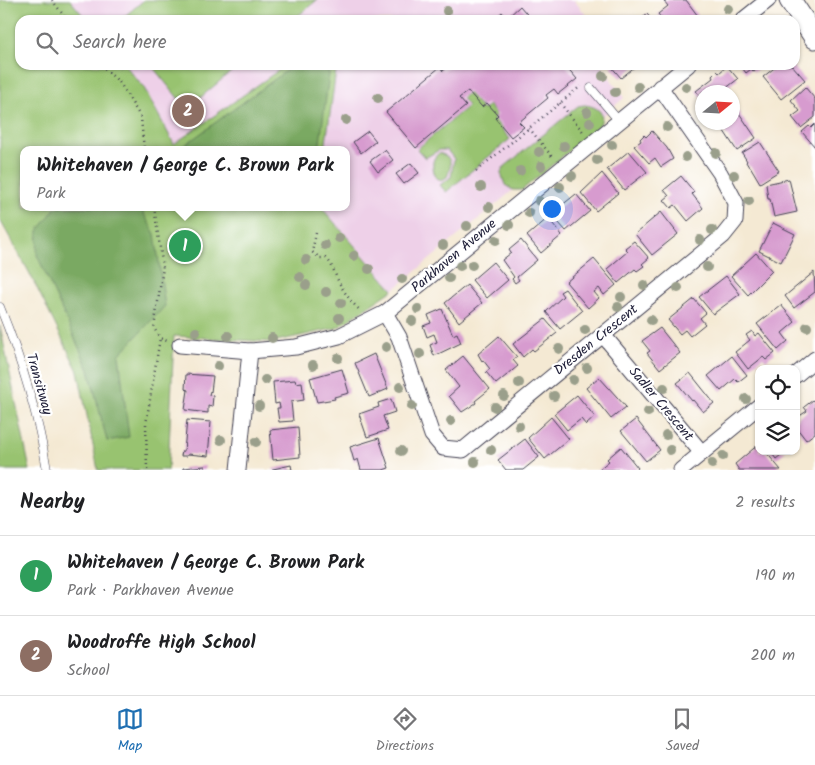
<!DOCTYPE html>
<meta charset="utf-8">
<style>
body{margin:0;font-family:Kalam,sans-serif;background:#f6f6f6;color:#202124}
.controls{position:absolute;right:15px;bottom:15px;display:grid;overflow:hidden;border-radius:10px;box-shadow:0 1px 4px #0004}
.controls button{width:45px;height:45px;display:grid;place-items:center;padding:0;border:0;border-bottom:1px solid #e0e0e0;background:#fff;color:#202124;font:25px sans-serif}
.compass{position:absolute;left:695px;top:85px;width:45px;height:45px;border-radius:50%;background:#fff;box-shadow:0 1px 4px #0004;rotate:72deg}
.you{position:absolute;left:551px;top:208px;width:18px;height:18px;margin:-12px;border:4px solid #fff;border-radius:50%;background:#1a73e8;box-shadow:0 0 0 8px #1a73e833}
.badge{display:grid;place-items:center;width:32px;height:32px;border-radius:50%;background:#1f6fb2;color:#fff;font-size:16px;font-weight:700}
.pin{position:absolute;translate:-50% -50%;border:2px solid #fff;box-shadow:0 1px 5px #0006}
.popup{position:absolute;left:20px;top:146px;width:330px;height:65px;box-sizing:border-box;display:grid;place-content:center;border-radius:10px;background:#fff;filter:drop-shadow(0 1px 4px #0005);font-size:16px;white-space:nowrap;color:#757577}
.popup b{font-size:19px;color:#202124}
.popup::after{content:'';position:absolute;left:50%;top:100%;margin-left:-10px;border:10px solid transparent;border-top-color:#fff}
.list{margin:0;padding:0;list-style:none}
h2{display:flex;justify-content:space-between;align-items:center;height:65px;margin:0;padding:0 20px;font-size:21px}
h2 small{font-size:16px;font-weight:400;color:#757577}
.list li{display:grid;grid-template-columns:32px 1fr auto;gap:15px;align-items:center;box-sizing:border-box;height:80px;padding:0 20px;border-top:1px solid #e0e0e0}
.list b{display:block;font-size:19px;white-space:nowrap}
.list p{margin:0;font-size:16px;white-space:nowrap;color:#757577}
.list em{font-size:16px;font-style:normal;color:#757577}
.icon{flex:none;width:28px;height:28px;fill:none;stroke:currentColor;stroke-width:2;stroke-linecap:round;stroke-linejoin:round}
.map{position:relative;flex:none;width:815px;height:470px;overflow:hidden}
.search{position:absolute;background:#fff;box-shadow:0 1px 4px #0004;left:15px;right:15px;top:15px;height:55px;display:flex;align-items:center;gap:12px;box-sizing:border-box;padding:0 18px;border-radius:15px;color:#757577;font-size:19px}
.sheet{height:225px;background:#fff}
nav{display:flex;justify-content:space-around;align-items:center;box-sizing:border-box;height:70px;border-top:1px solid #e0e0e0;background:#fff;font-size:14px;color:#757577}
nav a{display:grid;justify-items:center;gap:2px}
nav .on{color:#1f6fb2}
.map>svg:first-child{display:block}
.built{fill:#eed0e8}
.green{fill:#98c370;stroke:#5d7256}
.forest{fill:#7aa962;stroke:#4e664e}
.building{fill:#d79bcf}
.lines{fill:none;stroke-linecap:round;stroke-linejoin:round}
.lane-casing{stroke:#424052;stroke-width:9}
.street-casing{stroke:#424052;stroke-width:17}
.secondary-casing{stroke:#424052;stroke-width:23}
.path{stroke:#424052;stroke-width:2.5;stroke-dasharray:1 4;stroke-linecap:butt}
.lane{stroke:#fff;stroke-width:8}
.street{stroke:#fff;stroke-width:15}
.secondary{stroke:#fff;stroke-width:21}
.tree{fill:#9a9f8b}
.labels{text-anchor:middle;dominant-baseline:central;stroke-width:4.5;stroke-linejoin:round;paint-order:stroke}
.street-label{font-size:14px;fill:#22223b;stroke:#fff}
</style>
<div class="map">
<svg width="815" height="470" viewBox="0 0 815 470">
<rect width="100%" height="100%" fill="#fff"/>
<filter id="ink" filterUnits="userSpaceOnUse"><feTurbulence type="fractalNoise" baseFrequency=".02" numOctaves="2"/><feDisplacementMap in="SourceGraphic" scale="10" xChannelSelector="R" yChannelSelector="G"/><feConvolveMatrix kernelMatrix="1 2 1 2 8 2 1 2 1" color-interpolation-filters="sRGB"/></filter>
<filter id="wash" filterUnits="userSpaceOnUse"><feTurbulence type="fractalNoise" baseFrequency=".0096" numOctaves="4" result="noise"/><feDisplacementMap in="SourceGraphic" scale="20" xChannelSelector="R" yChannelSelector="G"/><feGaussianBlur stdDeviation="1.12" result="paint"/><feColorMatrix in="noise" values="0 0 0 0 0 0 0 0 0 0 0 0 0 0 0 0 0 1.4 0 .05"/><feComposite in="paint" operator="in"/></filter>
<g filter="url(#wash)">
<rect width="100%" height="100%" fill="#f4e9d3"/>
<g class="built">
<path d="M70,0h504l16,20h-504z"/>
<path d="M122,65h164l-112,79z"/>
<path d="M333,65h268l23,33 -231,192 -72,-83h25v-57h-21l11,-79z"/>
</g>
<g class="green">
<path d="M0,0h70l17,20h-67v45h105l19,23 30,56 112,-79h47l3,6 -11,79h-301v57h297l72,83 -56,38 -65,14 -98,-6 -6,134h-70l-20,-99 -49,-99 -29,-52z"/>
<path d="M144,0h173l-24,20h-173z"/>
<path d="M151,65h88l-52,44z"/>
<path d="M468,93l15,17 6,-5 7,10 -3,3 17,21 -64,53 -6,-7 11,-8 3,-18 -7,-9h-8l-14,8 -8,-9 51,-43 -6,-8z"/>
<path d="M584,105c12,1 23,7 15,21l-77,64h-9l-8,-5 -4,-12 2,-5 75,-62z"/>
<path d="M439,153c14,4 13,12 8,24l-6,3 -6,-3c-2,-10 -5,-17 4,-24z"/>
<path d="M0,326l30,144h-30z"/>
</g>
<g class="forest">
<path d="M294,65h31l4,9 -10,76h-141z"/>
<path d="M56,207h84l15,27 10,72 -46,49 10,82 -22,4 -18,-71 -52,-115 1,-24z"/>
</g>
<g id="blocks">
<g class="building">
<path d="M666,0h20l12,16 -5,4h-30l-5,-6 10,-8 -4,-5z"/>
<path d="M520,6l11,13 -1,1h-37l9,-8 5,6z"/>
<path d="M647,14l5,6h-12z"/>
<path d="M450,65h115l12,14 -19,15 -4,-5 -8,6 2,3 -29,24 5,5 -13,10 -16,-19 3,-3 -11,-12 -5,4 -14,-16 -9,7 7,8 -50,42 -30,-36 54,-45 3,4z"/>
<path d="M610,65h27l-16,13z"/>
<path d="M740,65h20l1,1 -7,6 -3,-3 -5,4z"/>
<path d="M778,65h14l13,15 -24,19 -18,-22z"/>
<path d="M727,66l11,13 -17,13h-19v7l-6,-8 17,-13 -1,-2 5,-5 2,2z"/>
<path d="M805,87l10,12v18l-14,11 -9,-11 8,-6 -9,-11z"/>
<path d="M737,110l19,28 -19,13 -19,-29h14v-10z"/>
<path d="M815,124v23l-13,-15 7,-6 2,2z"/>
<path d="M368,131l8,10 -15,12 -8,-11z"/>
<path d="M652,131l15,17 6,11 -12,8 -6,-9 -6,5 -15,-17 7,-5 -1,-2 4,-4 2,2z"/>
<path d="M760,142l19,29 -19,12 -10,-17 -1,1 -3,-5 1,-1 -5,-8z"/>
<path d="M385,150l8,10 -15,12 -8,-11z"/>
<path d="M629,151l18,21 -23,18 -17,-21z"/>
<path d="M411,163l8,10 -15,11 -8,-10z"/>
<path d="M602,173l16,20 -22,18 -15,-18z"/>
<path d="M681,176l13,16 -2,2 11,14 -15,13 -13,-16 -4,3 -7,-8 5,-4 -5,-6z"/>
<path d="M789,179l8,33 -23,5 -4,-18h-2l-2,-15z"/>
<path d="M576,194l14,17 -24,20 -15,-17z"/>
<path d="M661,212l17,22 -26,21 -17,-21z"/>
<path d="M548,218l14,17 -21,18 -14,-17z"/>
<path d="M773,223l22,11 -14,28 -22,-11z"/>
<path d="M521,240l16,20 -20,17 2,3 -4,3 -3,-4 2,-2 -12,-17 9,-7 -2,-3z"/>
<path d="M634,241l15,17 -7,6 2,2 -7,5 -2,-2 -17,14 -11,-14 21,-18 -3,-3z"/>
<path d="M756,253l16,18 -24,24 -17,-19z"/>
<path d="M594,259l22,26 -12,10 -5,-7 -5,4 5,6 -11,10 -22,-26z"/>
<path d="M493,262l15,18 -21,18 -15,-18z"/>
<path d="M814,272l1,20 -21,16 -9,-12z"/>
<path d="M726,276l14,18 -27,20 -14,-17z"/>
<path d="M467,285l15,18 -23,19 -14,-19z"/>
<path d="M565,289l17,22 -22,18 -14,-17 17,-16 -3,-4z"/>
<path d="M694,299l12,14 -6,5 5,6 -15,12 -5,-6 -5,4 -12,-14z"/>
<path d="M781,305l14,17 -13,11 6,8 -10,9 -21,-26z"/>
<path d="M442,309l11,26 4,-2 4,10 -27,13 -4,-11 7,-3 -3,-8 -7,3 -4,-11 8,-3 -3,-8z"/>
<path d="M545,319l12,14 -23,18 -2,-2 -9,8 -10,-13z"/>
<path d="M660,328l20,25 -20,16 -13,-16 3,-2 -8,-10z"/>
<path d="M752,331l3,5 4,-3 16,20 -9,7 -3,-3 -15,12 -13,-17 15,-12 -4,-5z"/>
<path d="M499,336l18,21 -4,3 5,6 -22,18 -10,-12 4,-3 -7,-9 -1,1 -4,-7z"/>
<path d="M374,354l14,35 -19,8 -14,-34z"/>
<path d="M463,356l27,33 -15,12 1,2 -14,9 -13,-16 10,-9 -13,-17z"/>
<path d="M732,356l15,19 -9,7 -3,-3 -14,12 -13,-15z"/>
<path d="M342,369l7,24 -15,4 1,2 -18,3 -7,-24z"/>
<path d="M690,373l24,30 -11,9 -10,-12 -1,1 -15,-18z"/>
<path d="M186,374l27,2 -2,16 -1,-1 -1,4 4,1 -1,11 -4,-1v7l-23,-3 3,-20 -3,-1z"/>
<path d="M599,377l27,30 -15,12 -25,-31z"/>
<path d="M295,380l1,3 6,-1 2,18 -13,2 2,19 -14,1 -2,-14h3l-1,-5 -4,1 -2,-22z"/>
<path d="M577,395l18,22 -9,8 -5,-6 -14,11 -13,-16z"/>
<path d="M391,399l4,13 -12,4 5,14 -21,7 -8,-23 20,-7 -1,-4z"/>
<path d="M813,400l2,2v31l-9,7 -10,-13v-7l3,-2 -1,-1 9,-6 -3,-4z"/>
<path d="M551,417l18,22 -24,20 -17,-21z"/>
<path d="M636,419l24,31 -14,11 -25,-30z"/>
<path d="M187,420l24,2 -3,34 -20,-2 -1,2h-6l1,-5h2z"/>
<path d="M298,427l2,30 -27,3 -3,-30z"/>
<path d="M379,438l10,30 -6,2h-22l-3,-11 -4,2 -4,-14z"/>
<path d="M525,439l14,18 -16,13h-17l-8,-10z"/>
<path d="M759,444v7h6l16,19h-42l-4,-6z"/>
<path d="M621,447l17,21 -2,2h-38l11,-9 -2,-2z"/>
<path d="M770,451h16l-10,8z"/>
<path d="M291,465l1,5h-19v-1z"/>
<path d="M205,466v4h-22v-2z"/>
</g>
</g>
</g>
<g filter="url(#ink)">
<use href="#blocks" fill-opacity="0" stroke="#424052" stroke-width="1"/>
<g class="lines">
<defs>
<g id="lane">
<path d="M591,88l28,33"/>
<path d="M0,307c21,52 38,107 47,163"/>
</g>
<g id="street">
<path d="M743,20l25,-20"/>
<path d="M385,313l14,24 33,98 11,13 20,2 260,-214 12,-15 1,-18 -16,-30 -60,-86"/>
<path d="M603,335l99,118"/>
<path d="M180,345l70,6 46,-4 43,-11 46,-23 303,-248"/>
<path d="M796,375l19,-16"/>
<path d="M238,470l12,-119"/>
<path d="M681,470l78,-64"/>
</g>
<path id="secondary" d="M790,0l25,38"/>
</defs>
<use href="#lane" class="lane-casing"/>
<use href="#street" class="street-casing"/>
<use href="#secondary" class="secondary-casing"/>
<g class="path">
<path d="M52,0l15,20"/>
<path d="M101,65l19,18 21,35 3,32"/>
<path d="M560,103l25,31"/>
<path d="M529,128l25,31"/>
<path d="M476,171l105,-85"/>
<path d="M154,207l9,61 -9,60 6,10 7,3"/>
<path d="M316,233l-4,19 8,6h6c6,6 7,11 10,18 5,12 15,27 25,35"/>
<path d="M147,470l-1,-46 14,-86"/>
</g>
<use href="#lane" class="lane"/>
<use href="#street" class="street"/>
<use href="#secondary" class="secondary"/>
</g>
<g class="tree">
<circle cx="728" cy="9" r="5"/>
<circle cx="447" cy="11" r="5"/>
<circle cx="603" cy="76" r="5"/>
<circle cx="638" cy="87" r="5"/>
<circle cx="686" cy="87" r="5"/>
<circle cx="615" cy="92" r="5"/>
<circle cx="378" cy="98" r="5"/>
<circle cx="587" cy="112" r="5"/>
<circle cx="346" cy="120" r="5"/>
<circle cx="590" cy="123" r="5"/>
<circle cx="667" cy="127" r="5"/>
<circle cx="612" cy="145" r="5"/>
<circle cx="564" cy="146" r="5"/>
<circle cx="539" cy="152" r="5"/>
<circle cx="716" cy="153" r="5"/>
<circle cx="686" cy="157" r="5"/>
<circle cx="597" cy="160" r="5"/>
<circle cx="541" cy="166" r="5"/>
<circle cx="520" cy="171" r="5"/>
<circle cx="734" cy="175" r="5"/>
<circle cx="572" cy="176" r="5"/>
<circle cx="481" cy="187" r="5"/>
<circle cx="560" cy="187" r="5"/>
<circle cx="539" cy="201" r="5"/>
<circle cx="749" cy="201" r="5"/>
<circle cx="489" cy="207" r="5"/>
<circle cx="529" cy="213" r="5"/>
<circle cx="509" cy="225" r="5"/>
<circle cx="467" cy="226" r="5"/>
<circle cx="712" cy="230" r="5"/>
<circle cx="339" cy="238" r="5"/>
<circle cx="496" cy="240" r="5"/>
<circle cx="700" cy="240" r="5"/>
<circle cx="325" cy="245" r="5"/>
<circle cx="443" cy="245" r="5"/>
<circle cx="354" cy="256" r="5"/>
<circle cx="306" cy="260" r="5"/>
<circle cx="472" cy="265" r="5"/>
<circle cx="460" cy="266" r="5"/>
<circle cx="707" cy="267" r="5"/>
<circle cx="369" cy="269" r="5"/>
<circle cx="300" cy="277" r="5"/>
<circle cx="449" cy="278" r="5"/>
<circle cx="402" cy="279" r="5"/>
<circle cx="306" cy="285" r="5"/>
<circle cx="644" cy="285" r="5"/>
<circle cx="678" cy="288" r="5"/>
<circle cx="326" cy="292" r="5"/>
<circle cx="621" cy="297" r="5"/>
<circle cx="341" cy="303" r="5"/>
<circle cx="618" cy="307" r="5"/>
<circle cx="418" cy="309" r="5"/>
<circle cx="339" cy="318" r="5"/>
<circle cx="651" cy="320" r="5"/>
<circle cx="412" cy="321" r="5"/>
<circle cx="807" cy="327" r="5"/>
<circle cx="585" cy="330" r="5"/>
<circle cx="196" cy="332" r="5"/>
<circle cx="228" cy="336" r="5"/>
<circle cx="272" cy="338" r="5"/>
<circle cx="386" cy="347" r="5"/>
<circle cx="559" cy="349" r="5"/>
<circle cx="420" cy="354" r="5"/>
<circle cx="338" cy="358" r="5"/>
<circle cx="313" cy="365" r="5"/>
<circle cx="218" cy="366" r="5"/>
<circle cx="587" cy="368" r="5"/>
<circle cx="265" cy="380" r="5"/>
<circle cx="573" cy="380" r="5"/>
<circle cx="519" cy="383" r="5"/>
<circle cx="400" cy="387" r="5"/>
<circle cx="664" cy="388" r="5"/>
<circle cx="504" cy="396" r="5"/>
<circle cx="554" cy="396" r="5"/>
<circle cx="746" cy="399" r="5"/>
<circle cx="259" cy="406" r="5"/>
<circle cx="412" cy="406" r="5"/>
<circle cx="495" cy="407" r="5"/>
<circle cx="648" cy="412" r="5"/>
<circle cx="451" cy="421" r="5"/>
<circle cx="519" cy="426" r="5"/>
<circle cx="666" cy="435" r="5"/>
<circle cx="221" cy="440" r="5"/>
<circle cx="256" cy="442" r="5"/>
<circle cx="491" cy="450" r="5"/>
<circle cx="670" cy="450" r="5"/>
<circle cx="401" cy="451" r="5"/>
<circle cx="723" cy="456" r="5"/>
<circle cx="475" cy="462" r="5"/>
<circle cx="712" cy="464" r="5"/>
</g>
</g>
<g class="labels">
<g class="street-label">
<text transform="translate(454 256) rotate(-40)">Parkhaven Avenue</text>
<text transform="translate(596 340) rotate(-39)">Dresden Crescent</text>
<text transform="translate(39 384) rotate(74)">Transitway</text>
<text transform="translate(661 404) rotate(50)">Sadler Crescent</text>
</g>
</g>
</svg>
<div class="controls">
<button><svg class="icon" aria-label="locate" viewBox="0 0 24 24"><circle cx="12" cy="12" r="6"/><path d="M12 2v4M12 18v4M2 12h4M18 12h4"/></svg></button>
<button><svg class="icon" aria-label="layers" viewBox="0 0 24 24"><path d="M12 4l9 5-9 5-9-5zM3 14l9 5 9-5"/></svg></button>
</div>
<svg class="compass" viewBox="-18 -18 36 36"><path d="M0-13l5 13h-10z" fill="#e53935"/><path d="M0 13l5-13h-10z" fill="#757577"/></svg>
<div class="you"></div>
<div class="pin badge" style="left:185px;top:246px;background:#2e9e5b">1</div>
<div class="popup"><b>Whitehaven / George C. Brown Park</b>Park</div>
<div class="pin badge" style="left:188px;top:111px;background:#8d6e63">2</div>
<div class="search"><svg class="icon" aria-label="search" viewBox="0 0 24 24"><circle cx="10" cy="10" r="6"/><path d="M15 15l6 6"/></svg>Search here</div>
</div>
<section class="sheet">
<h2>Nearby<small>2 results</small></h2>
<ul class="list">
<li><span class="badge" style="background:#2e9e5b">1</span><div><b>Whitehaven / George C. Brown Park</b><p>Park · Parkhaven Avenue</p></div><em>190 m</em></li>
<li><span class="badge" style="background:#8d6e63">2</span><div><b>Woodroffe High School</b><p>School</p></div><em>200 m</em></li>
</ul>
</section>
<nav>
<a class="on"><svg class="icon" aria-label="map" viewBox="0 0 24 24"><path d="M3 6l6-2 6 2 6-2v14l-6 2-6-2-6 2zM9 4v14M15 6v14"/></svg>Map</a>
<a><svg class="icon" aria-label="directions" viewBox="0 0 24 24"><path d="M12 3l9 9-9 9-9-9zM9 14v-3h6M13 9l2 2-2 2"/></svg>Directions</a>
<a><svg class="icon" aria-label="saved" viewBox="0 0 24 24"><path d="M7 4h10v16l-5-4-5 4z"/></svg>Saved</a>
</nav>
